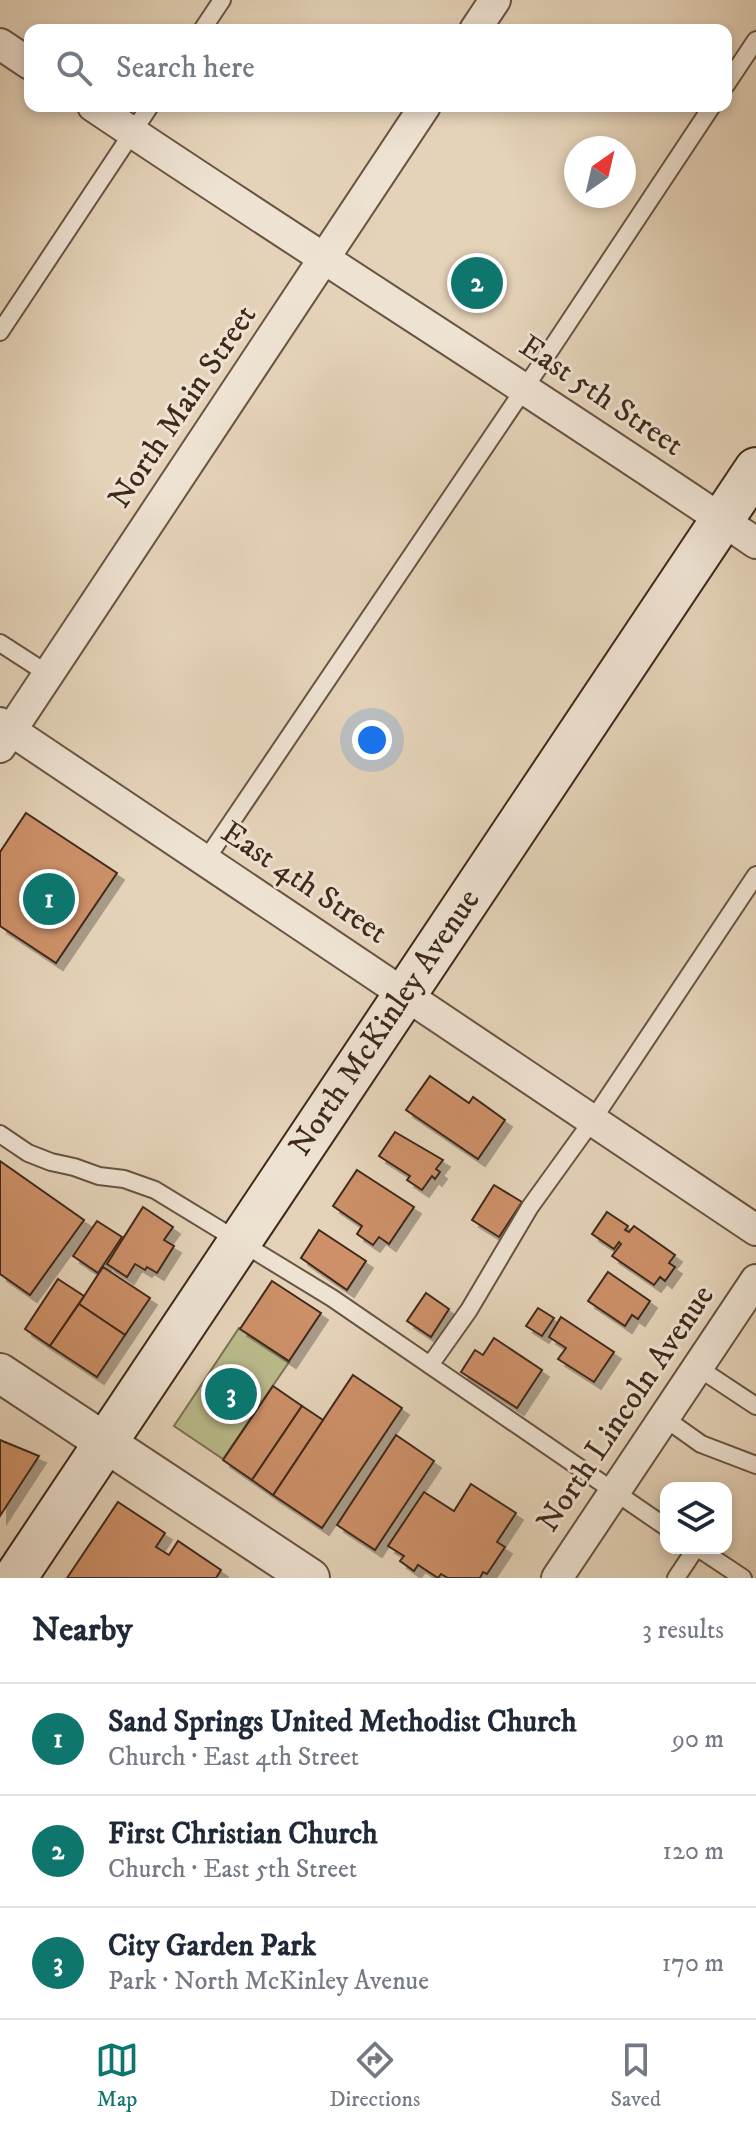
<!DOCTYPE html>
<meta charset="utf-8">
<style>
body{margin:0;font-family:"IM FELL DW Pica",serif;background:#f6f6f7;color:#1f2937}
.controls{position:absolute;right:24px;bottom:24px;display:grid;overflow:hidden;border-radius:16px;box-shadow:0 4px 12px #0003}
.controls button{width:72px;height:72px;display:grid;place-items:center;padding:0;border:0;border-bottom:2px solid #e0e1e3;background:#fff;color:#1f2937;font:40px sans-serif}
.compass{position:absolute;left:564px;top:136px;width:72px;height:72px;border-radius:50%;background:#fff;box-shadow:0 4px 12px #0003;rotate:34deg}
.you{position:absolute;left:372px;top:740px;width:28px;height:28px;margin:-20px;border:6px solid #fff;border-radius:50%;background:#1a73e8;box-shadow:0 0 0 12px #1a73e833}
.badge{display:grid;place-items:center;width:52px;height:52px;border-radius:50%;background:#0f766e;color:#fff;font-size:26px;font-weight:700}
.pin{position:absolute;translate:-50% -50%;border:4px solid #fff;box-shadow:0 2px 8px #0006}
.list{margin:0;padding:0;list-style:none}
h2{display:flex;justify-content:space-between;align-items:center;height:104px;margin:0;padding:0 32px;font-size:34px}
h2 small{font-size:26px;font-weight:400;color:#747a83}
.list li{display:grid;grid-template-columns:52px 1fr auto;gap:24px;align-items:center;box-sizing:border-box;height:112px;padding:0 32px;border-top:2px solid #e0e1e3}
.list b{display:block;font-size:30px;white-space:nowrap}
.list p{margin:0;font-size:26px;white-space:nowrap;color:#747a83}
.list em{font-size:26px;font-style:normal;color:#747a83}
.icon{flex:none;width:44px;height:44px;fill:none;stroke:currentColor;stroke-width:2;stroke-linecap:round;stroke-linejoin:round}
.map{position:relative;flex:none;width:756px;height:1578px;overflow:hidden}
.search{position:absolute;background:#fff;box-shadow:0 4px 12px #0003;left:24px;right:24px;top:24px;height:88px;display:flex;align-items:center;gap:20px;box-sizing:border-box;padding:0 28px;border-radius:16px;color:#747a83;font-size:30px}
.sheet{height:440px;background:#fff}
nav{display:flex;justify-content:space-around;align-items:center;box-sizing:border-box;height:112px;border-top:2px solid #e0e1e3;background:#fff;font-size:22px;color:#747a83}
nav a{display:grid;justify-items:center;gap:4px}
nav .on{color:#0f766e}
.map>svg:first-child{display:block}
.green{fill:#babb8b;stroke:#7c7253;stroke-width:2}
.building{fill:#cd9067;stroke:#3f291b;stroke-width:2;filter:url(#shadow)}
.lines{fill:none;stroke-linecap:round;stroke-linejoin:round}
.service-casing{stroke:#685442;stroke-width:20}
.minor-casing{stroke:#685442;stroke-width:34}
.tertiary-casing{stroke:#685442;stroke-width:42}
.secondary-casing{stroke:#3f291b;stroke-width:46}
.service{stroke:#eee2d2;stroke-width:16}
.minor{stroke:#eee2d2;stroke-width:30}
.tertiary{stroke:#eee2d2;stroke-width:38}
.secondary{stroke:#eee2d2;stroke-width:42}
.labels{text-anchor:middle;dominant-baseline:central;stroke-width:6;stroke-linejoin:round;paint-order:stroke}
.street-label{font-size:32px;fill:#3f291b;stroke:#eee2d2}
</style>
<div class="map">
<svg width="756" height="1578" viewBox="0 0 756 1578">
<defs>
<filter id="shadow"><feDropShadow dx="7" dy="7" stdDeviation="0" flood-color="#0004"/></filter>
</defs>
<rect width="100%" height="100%" fill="#e5d3b9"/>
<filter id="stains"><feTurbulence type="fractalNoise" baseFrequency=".0025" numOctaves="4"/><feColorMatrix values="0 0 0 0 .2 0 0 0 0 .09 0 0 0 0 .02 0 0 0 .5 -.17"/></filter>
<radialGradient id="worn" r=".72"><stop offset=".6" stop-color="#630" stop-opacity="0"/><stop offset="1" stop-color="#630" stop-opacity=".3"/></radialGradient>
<path class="green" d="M239,1328l50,34 -66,97 -49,-33z"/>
<g class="building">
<path d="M26,813l91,60 -61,90 -56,-37v-74z"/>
<path d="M430,1076l39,27 4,-6 32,23 -27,39 -72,-49z"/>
<path d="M395,1132l48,28 -7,9 4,3 -5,7 -3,-3 -10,14 -15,-10 3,-4 -31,-20z"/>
<path d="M0,1161l84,59 -54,75 -30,-21z"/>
<path d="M357,1170l57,37 -25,37 -10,-7 -6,8 -16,-11 5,-8 -29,-20z"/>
<path d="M494,1185l28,17 -23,35 -27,-17z"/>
<path d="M143,1207l30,20 -9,13 10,6 -17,27 -10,-6 -2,3 -10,-6 -8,13 -20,-13z"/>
<path d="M607,1212l21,14 -3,4 4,2 5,-6 41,29 -6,8 6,4 -10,14 -5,-4 -6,8 -42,-29 9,-12 -2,-2 -5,7 -22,-15z"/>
<path d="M97,1221l25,16 -24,36 -25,-17z"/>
<path d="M319,1230l47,31 -19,29 -46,-32z"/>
<path d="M103,1267l47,31 -25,37 -46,-31z"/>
<path d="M608,1272l42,29 -12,18 -6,-4 -7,11 -37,-25z"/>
<path d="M58,1279l26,17 -34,50 -25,-17z"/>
<path d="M272,1281l49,32 -32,48 -49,-32z"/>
<path d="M426,1293l23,16 -18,28 -24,-16z"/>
<path d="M79,1304l46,31 -28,42 -47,-31z"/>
<path d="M538,1308l16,10 -12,18 -16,-10z"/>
<path d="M561,1317l53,35 -20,30 -36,-23 8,-11 -17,-11z"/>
<path d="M494,1338l48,32 -25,38 -56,-36 14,-22 8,5z"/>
<path d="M353,1375l49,33 -80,120 -49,-33z"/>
<path d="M273,1386l29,20 -50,74 -29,-20z"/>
<path d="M302,1406l21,14 -50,75 -21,-15z"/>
<path d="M396,1435l38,26 -59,89 -38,-25z"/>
<path d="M0,1440l39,16 -39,60z"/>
<path d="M471,1484l45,29 -19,29 8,5 -18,27 -4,-2 -3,6h-32l-7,-4 -3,4 -20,-13 -4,6 -14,-10 4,-5 -16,-10 36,-54 30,19z"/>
<path d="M118,1502l47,31 -9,14 13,8 9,-14 43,29 -5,8h-149z"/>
</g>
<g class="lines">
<defs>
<g id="service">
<path d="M202,30l20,-30"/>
<path d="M726,85l30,-45"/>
<path d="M0,332l150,-226"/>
<path d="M0,643l48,31"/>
<path d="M205,861l336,-497 171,-258"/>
<path d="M0,1134l28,19 23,9 23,5 25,9 25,3 31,11 177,108 334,229"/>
<path d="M430,1365l39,-55 61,-103 62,-86 164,-246"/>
<path d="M697,1367l59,39"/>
<path d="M663,1417l38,27 55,21"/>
<path d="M698,1548l45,30"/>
<path d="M676,1578l20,-30"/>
</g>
<g id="minor">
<path d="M475,30l20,-30"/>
<path d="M0,44l30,20"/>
<path d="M93,106c220,148 444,288 663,437"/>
<path d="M0,723l756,507"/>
<path d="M0,747l425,-641"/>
<path d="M557,1578l199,-298"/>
</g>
<path id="tertiary" d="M0,1373l310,205"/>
<path id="secondary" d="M15,1578l741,-1109"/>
</defs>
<use href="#service" class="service-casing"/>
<use href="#minor" class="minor-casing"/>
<use href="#tertiary" class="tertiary-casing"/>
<use href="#secondary" class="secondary-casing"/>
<use href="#service" class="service"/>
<use href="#minor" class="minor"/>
<use href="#tertiary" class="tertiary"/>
<use href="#secondary" class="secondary"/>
</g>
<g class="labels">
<g class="street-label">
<text transform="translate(601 396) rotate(34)">East 5th Street</text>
<text transform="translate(183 407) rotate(-56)">North Main Street</text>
<text transform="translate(304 883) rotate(34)">East 4th Street</text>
<text transform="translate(385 1023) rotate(-56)">North McKinley Avenue</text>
<text transform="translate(626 1409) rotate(-56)">North Lincoln Avenue</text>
</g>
</g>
<rect width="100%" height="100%" filter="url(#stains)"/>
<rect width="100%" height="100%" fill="url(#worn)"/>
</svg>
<div class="controls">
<button><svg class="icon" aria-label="layers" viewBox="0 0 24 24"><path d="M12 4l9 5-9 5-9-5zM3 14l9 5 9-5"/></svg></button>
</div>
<svg class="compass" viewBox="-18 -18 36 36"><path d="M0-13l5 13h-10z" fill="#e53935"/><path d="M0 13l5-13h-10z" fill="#747a83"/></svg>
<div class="you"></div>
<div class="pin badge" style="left:49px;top:899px">1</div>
<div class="pin badge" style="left:477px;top:283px">2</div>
<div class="pin badge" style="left:231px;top:1394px">3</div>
<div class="search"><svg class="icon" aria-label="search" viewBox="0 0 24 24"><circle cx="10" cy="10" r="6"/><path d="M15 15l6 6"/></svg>Search here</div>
</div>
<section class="sheet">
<h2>Nearby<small>3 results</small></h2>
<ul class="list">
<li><span class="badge">1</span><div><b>Sand Springs United Methodist Church</b><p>Church · East 4th Street</p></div><em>90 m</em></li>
<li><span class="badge">2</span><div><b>First Christian Church</b><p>Church · East 5th Street</p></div><em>120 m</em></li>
<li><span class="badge">3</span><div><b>City Garden Park</b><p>Park · North McKinley Avenue</p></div><em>170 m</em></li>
</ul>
</section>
<nav>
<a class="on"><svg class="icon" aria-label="map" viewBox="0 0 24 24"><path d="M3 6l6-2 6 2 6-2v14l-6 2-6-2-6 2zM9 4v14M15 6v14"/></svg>Map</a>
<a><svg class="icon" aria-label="directions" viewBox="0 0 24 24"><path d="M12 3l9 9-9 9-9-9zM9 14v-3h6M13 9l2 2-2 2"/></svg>Directions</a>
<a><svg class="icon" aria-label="saved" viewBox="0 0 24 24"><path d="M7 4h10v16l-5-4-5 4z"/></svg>Saved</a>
</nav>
